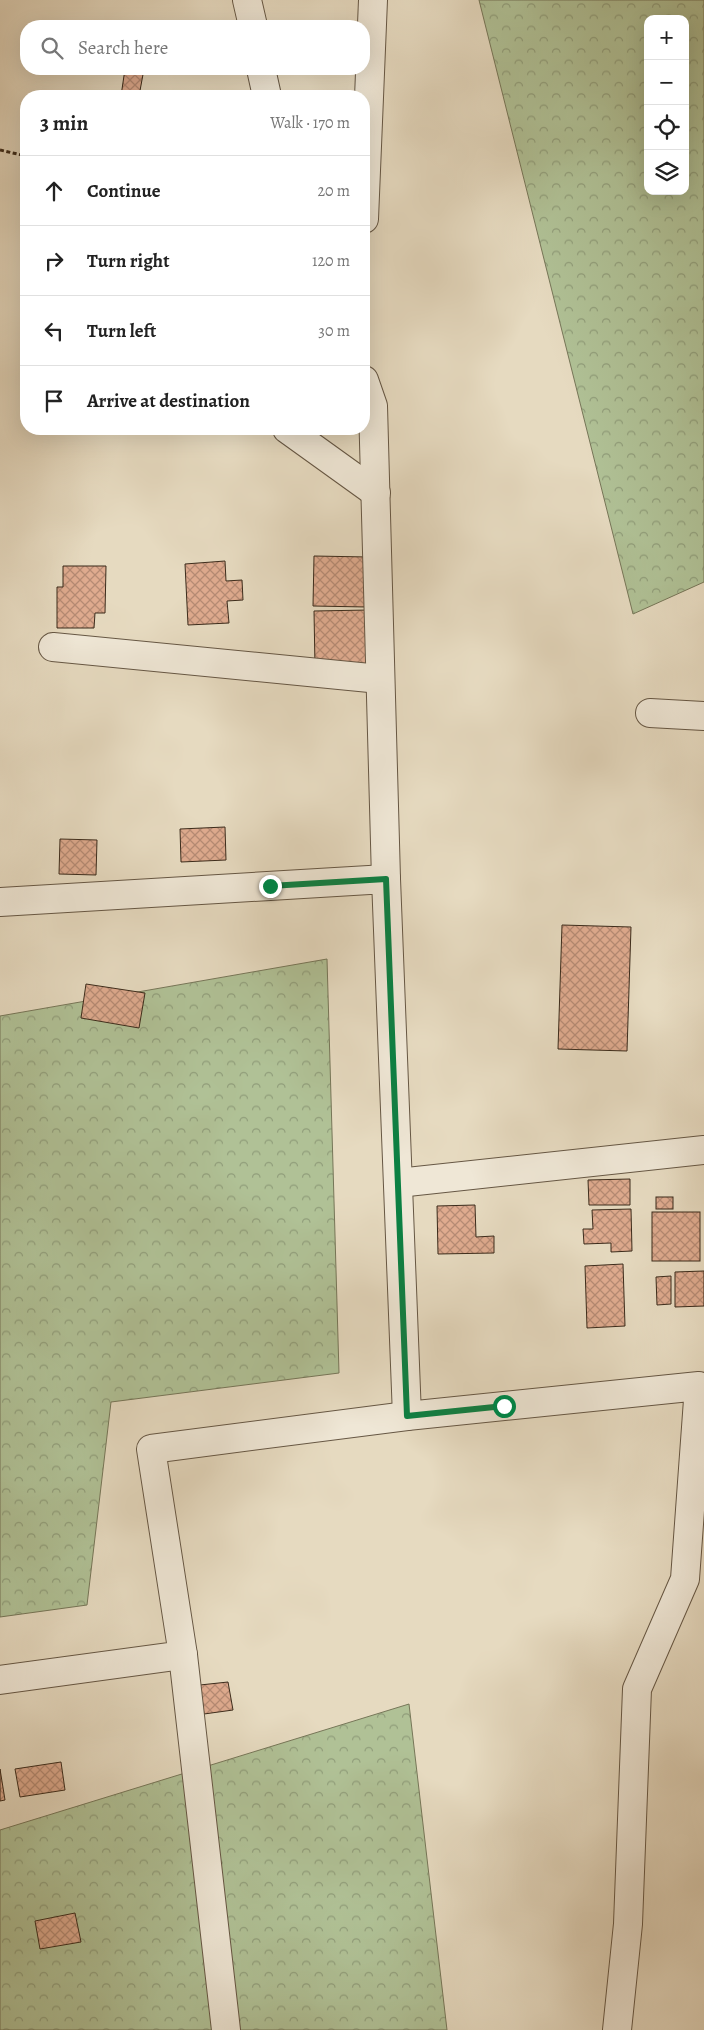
<!DOCTYPE html>
<meta charset="utf-8">
<style>
body{margin:0;font-family:Alegreya,serif;background:#f6f6f6;color:#222}
.controls{position:absolute;right:15px;top:15px;display:grid;overflow:hidden;border-radius:10px;box-shadow:0 5px 20px #0002}
.controls button{width:45px;height:45px;display:grid;place-items:center;padding:0;border:0;border-bottom:1px solid #e0e0e0;background:#fff;color:#222;font:25px sans-serif}
.stop{position:absolute;width:15px;height:15px;margin:-11px;border:4px solid #0b8043;border-radius:50%;background:#fff}
.stop.end{background:#0b8043;border-color:#fff;box-shadow:0 1px 5px #0008}
.list{margin:0;padding:0;list-style:none}
h2{display:flex;justify-content:space-between;align-items:center;height:65px;margin:0;padding:0 20px;font-size:21px}
h2 small{font-size:16px;font-weight:400;color:#767676}
.list li{display:grid;grid-template-columns:32px 1fr auto;gap:15px;align-items:center;box-sizing:border-box;height:70px;padding:0 20px;border-top:1px solid #e0e0e0}
.list b{display:block;font-size:19px;white-space:nowrap}
.list em{font-size:16px;font-style:normal;color:#767676}
.icon{flex:none;width:28px;height:28px;fill:none;stroke:currentColor;stroke-width:2;stroke-linecap:round;stroke-linejoin:round}
.map{position:relative;flex:none;width:704px;height:2030px;overflow:hidden}
.search{position:absolute;background:#fff;box-shadow:0 5px 20px #0002;left:20px;top:20px;width:350px;height:55px;display:flex;align-items:center;gap:12px;box-sizing:border-box;padding:0 18px;border-radius:20px;color:#767676;font-size:19px}
.panel{position:absolute;background:#fff;box-shadow:0 5px 20px #0002;left:20px;top:90px;width:350px;height:345px;border-radius:20px}
.map>svg:first-child{display:block}
.forest{fill:url(#forest-crowns);stroke:#767658;fill-rule:evenodd}
.building{fill:url(#building-cross-hatch);stroke:#3b2b1b}
.lines{fill:none;stroke-linecap:round;stroke-linejoin:round}
.minor-casing{stroke:#665744;stroke-width:30}
.path{stroke:#3b2b1b;stroke-width:3;stroke-dasharray:4 2.5;stroke-linecap:butt}
.minor{stroke:#efe7d6;stroke-width:28}
.route{stroke:#0b8043;stroke-width:6}
</style>
<div class="map">
<svg width="704" height="2030" viewBox="0 0 704 2030">
<defs>
<pattern id="forest-crowns" width="20" height="18" patternUnits="userSpaceOnUse" patternTransform="scale(1.25)"><rect width="20" height="18" fill="#b0c196"/><path d="M2 6a3 3 0 1 1 6 0M12 15a3 3 0 1 1 6 0" fill="none" stroke="#909d7a"/></pattern>
<pattern id="building-cross-hatch" width="8" height="8" patternUnits="userSpaceOnUse" patternTransform="scale(1.25)"><rect width="8" height="8" fill="#dfab8f"/><path d="M0 0l8 8M0 8l8-8" fill="none" stroke="#b68b74"/></pattern>
</defs>
<rect width="100%" height="100%" fill="#e6dac0"/>
<filter id="stains"><feTurbulence type="fractalNoise" baseFrequency=".004" numOctaves="4"/><feColorMatrix values="0 0 0 0 .2 0 0 0 0 .09 0 0 0 0 .02 0 0 0 .5 -.17"/></filter>
<radialGradient id="worn" r=".72"><stop offset=".6" stop-color="#630" stop-opacity="0"/><stop offset="1" stop-color="#630" stop-opacity=".3"/></radialGradient>
<g class="forest">
<path d="M479,0h225v582l-71,32zM648,19h37v172h-37z"/>
<path d="M327,959l12,414 -228,29 -24,203 -87,12v-601z"/>
<path d="M409,1704l38,326h-447v-200z"/>
</g>
<g class="building">
<path d="M125,69h19l-5,27h-18z"/>
<path d="M90,91l17,3v2h-18z"/>
<path d="M314,556l54,1 -1,50 -54,-1z"/>
<path d="M225,561l1,20 16,-1 1,20 -16,1 2,22 -41,2 -3,-61z"/>
<path d="M63,566h43l-1,47h-10l-1,15h-37v-41h6z"/>
<path d="M369,610v56l-54,1 -1,-56z"/>
<path d="M225,827l1,33 -45,2 -1,-33z"/>
<path d="M60,839l37,1 -1,35 -37,-1z"/>
<path d="M562,925l69,2 -4,124 -69,-2z"/>
<path d="M86,984l59,9 -6,35 -58,-10z"/>
<path d="M630,1179v26h-41l-1,-25z"/>
<rect x="656" y="1197" width="17" height="12"/>
<path d="M475,1205l1,32 18,-1v17l-56,1 -1,-48z"/>
<path d="M631,1209l1,42 -21,1v-9l-27,1 -1,-15h10l-1,-19z"/>
<rect x="652" y="1212" width="48" height="49"/>
<path d="M623,1264l2,62 -38,2 -2,-62z"/>
<path d="M704,1271v35l-29,1v-35z"/>
<path d="M671,1276v28l-14,1 -1,-28z"/>
<path d="M228,1682l5,28 -29,4 -4,-29z"/>
<path d="M61,1762l4,28 -45,7 -5,-28z"/>
<path d="M0,1769l5,31 -5,1z"/>
<path d="M75,1913l6,29 -41,7 -5,-28z"/>
</g>
<g class="lines">
<defs>
<g id="minor">
<path d="M247,0l6,26"/>
<path d="M261,69l6,27"/>
<path d="M364,219l9,-219"/>
<path d="M364,380l9,26 13,473"/>
<path d="M287,429l89,64"/>
<path d="M53,647l327,32"/>
<path d="M650,713l54,3"/>
<path d="M0,902l386,-23 21,537 292,-30 -14,193 -48,110 -9,235 -11,106"/>
<path d="M398,1183l306,-33"/>
<path d="M183,1655l43,375"/>
<path d="M0,1680l183,-25 -32,-206 256,-33"/>
</g>
</defs>
<use href="#minor" class="minor-casing"/>
<path class="path" d="M0,150l26,6"/>
<use href="#minor" class="minor"/>
</g>
<g class="lines">
<path class="route" d="M270,886l116,-7 21,537 97,-10"/>
</g>
<rect width="100%" height="100%" filter="url(#stains)"/>
<rect width="100%" height="100%" fill="url(#worn)"/>
</svg>
<div class="controls">
<button>+</button>
<button>−</button>
<button><svg class="icon" aria-label="locate" viewBox="0 0 24 24"><circle cx="12" cy="12" r="6"/><path d="M12 2v4M12 18v4M2 12h4M18 12h4"/></svg></button>
<button><svg class="icon" aria-label="layers" viewBox="0 0 24 24"><path d="M12 4l9 5-9 5-9-5zM3 14l9 5 9-5"/></svg></button>
</div>
<div class="stop" style="left:504px;top:1406px"></div>
<div class="stop end" style="left:270px;top:886px"></div>
<div class="search"><svg class="icon" aria-label="search" viewBox="0 0 24 24"><circle cx="10" cy="10" r="6"/><path d="M15 15l6 6"/></svg>Search here</div>
<section class="panel">
<h2>3 min<small>Walk · 170 m</small></h2>
<ul class="list">
<li><svg class="icon" aria-label="ahead" viewBox="0 0 24 24"><path d="M12 20V5M6 11l6-6 6 6"/></svg><div><b>Continue</b></div><em>20 m</em></li>
<li><svg class="icon" aria-label="right" viewBox="0 0 24 24"><path d="M7 20v-9h11M14 6l5 5-5 5"/></svg><div><b>Turn right</b></div><em>120 m</em></li>
<li><svg class="icon" aria-label="left" viewBox="0 0 24 24"><path d="M17 20v-9H6M10 6l-5 5 5 5"/></svg><div><b>Turn left</b></div><em>30 m</em></li>
<li><svg class="icon" aria-label="arrive" viewBox="0 0 24 24"><path d="M6 21V4h12l-3 4 3 4H6"/></svg><div><b>Arrive at destination</b></div></li>
</ul>
</section>
</div>
